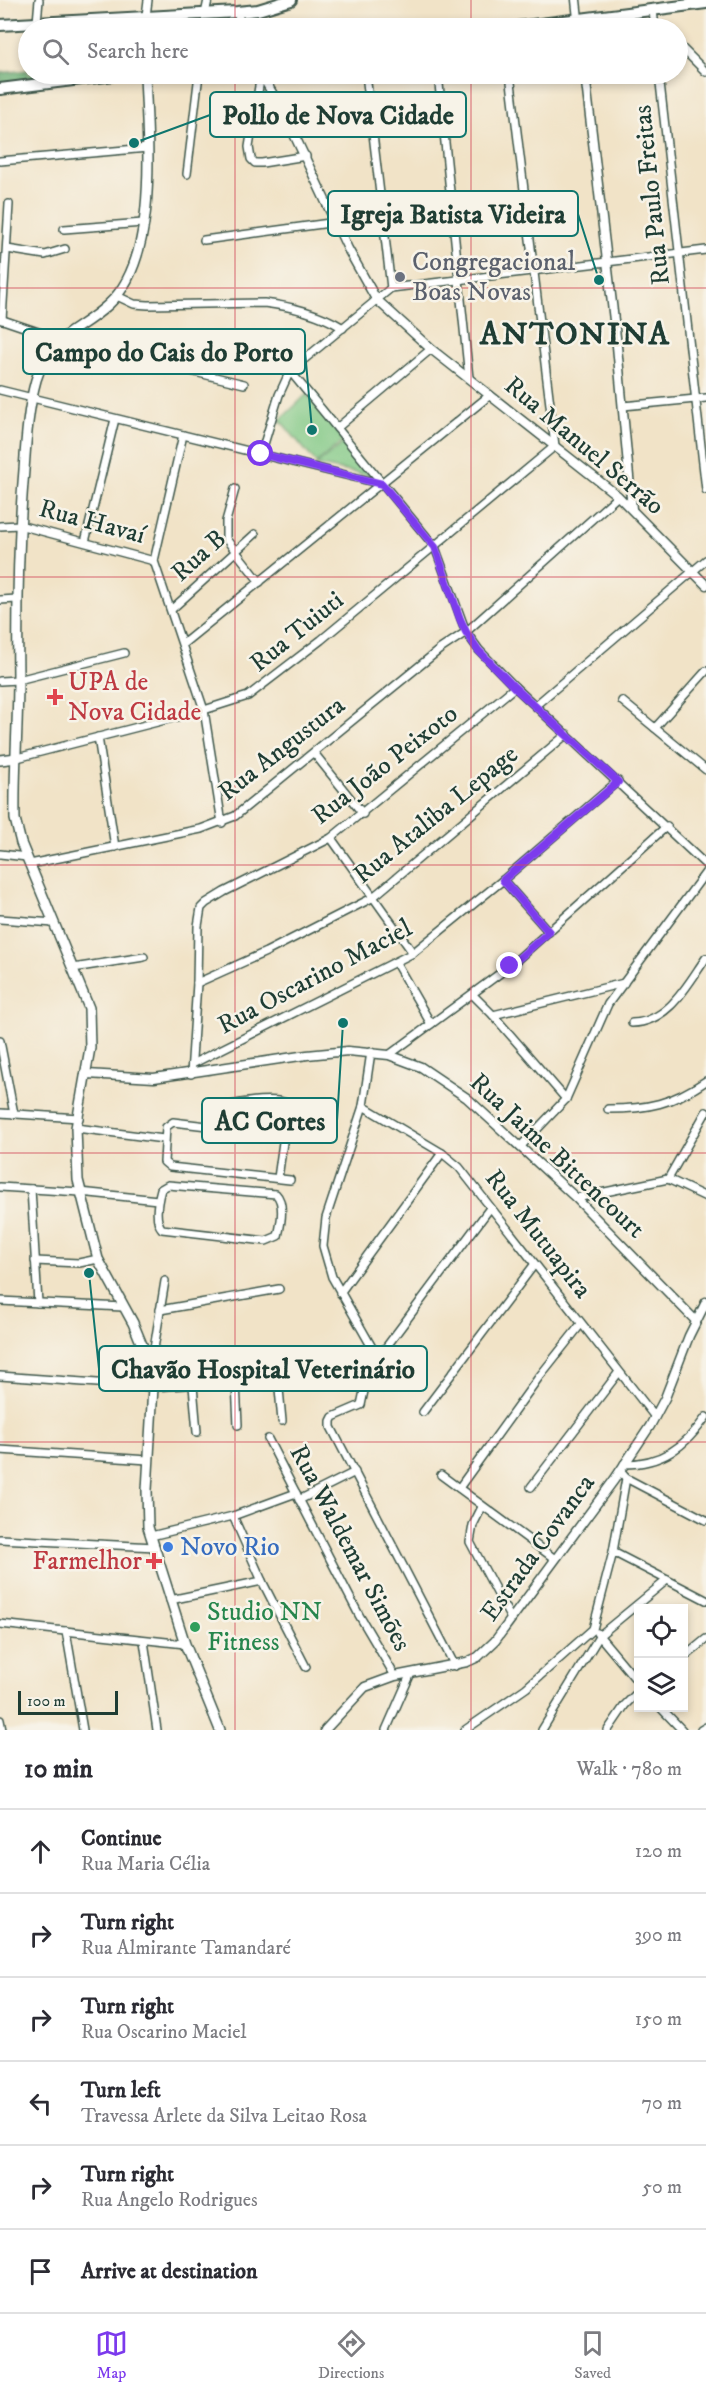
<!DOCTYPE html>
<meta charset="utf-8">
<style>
body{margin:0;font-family:"IM FELL DW Pica",serif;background:#f7f7f7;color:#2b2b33}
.controls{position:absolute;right:18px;bottom:18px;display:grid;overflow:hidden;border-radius:0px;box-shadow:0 3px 9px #0003}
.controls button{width:54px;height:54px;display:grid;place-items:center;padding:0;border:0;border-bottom:2px solid #e1e1e2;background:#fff;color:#2b2b33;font:30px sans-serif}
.scale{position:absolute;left:18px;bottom:15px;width:100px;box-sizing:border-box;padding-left:6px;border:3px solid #1f3d34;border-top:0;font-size:16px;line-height:21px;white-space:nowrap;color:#1f3d34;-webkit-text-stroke:4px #f7f3e8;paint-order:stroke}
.stop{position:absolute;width:18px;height:18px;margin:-14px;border:4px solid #7c3aed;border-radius:50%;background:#fff}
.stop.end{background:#7c3aed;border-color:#fff;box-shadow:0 2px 6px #0008}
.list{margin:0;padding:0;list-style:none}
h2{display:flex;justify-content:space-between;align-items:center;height:78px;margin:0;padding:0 24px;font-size:26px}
h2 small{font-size:20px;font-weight:400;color:#7c7c81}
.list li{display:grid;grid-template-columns:39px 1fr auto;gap:18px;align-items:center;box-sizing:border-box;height:84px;padding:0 24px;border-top:2px solid #e1e1e2}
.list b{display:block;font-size:22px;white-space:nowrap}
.list p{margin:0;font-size:20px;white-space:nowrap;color:#7c7c81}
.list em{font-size:20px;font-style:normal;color:#7c7c81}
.icon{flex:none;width:33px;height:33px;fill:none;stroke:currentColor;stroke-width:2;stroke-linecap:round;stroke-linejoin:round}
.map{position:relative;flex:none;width:706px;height:1730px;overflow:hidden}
.search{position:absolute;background:#fff;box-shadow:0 3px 9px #0003;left:18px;right:18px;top:18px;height:66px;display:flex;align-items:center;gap:15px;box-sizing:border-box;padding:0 21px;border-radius:33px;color:#7c7c81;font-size:22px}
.sheet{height:582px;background:#fff}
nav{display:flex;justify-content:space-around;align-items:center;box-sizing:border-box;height:84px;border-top:2px solid #e1e1e2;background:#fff;font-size:16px;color:#7c7c81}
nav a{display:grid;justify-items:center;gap:3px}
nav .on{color:#7c3aed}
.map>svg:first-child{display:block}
.green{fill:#80c884;stroke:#50825c;stroke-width:1.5}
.forest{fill:#68ac72;stroke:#447453;stroke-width:1.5}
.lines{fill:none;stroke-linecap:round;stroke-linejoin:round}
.minor-casing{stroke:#3e564a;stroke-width:10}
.tertiary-casing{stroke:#3e564a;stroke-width:11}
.secondary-casing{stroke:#3e564a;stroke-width:12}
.primary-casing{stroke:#3e564a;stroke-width:14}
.minor{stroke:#fff;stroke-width:7}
.tertiary{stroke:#fff;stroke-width:8}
.secondary{stroke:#fff;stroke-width:9}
.primary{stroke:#fff;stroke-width:10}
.route{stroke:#7c3aed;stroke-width:8}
.grid{fill:none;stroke:#d1495b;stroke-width:1.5;stroke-opacity:0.55}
.worship-dot{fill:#6b7280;stroke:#f7f3e8;stroke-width:2}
.health-dot{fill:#e0444e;stroke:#f7f3e8;stroke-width:2}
.shop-dot{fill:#3f7fe0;stroke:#f7f3e8;stroke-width:2}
.leisure-dot{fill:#2e9e5b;stroke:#f7f3e8;stroke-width:2}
.labels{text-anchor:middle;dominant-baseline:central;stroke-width:5;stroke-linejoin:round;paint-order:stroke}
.street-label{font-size:26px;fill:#1f3d34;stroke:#f7f3e8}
.worship-label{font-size:26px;fill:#5b616d;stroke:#f7f3e8;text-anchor:start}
.health-label{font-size:26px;fill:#be3a42;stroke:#f7f3e8;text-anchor:start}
.shop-label{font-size:26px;fill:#366cbe;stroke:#f7f3e8;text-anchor:start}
.leisure-label{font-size:26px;fill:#27864d;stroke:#f7f3e8;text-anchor:start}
.district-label{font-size:32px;font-weight:bold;letter-spacing:1.5px;fill:#1f3d34;stroke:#f7f3e8}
.leader{fill:none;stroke:#0f766e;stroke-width:2}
.callout-dot{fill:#0f766e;stroke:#f7f3e8;stroke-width:2}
.callout{fill:#f7f3e8;stroke:#0f766e;stroke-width:2}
.callout-label{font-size:27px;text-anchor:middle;font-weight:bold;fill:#1f3d34}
</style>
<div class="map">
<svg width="706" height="1730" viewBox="0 0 706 1730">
<rect width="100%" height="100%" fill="#f7f3e8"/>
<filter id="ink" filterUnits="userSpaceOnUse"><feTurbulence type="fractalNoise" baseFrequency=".0167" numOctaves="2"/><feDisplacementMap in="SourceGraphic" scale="12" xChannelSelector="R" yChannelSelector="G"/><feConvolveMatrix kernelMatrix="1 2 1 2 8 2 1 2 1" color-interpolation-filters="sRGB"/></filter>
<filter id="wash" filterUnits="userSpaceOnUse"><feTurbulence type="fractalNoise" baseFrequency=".008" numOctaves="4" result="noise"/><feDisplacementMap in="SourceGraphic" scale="24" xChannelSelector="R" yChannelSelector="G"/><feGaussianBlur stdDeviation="1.35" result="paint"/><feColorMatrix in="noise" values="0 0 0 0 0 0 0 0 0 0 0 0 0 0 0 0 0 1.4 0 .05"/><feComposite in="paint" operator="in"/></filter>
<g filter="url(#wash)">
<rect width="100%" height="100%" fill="#f1e3c7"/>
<g class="green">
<path d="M234,17l3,11h-89v-5z"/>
<path d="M307,394l37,46 -28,23 -36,-43z"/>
<path d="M345,442l26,34 -55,-11z"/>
</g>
<path class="forest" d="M28,70v4h72l-100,11v-12z"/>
</g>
<g filter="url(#ink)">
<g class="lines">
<defs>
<g id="minor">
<path d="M653,10l2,18"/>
<path d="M237,12l5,16"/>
<path d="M205,14l3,-14"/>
<path d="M146,16l2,-16"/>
<path d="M37,22l2,-22"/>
<path d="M678,44l28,28"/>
<path d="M261,74l-12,73 2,12 4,4h7l44,-7"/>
<path d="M366,74l25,214"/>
<path d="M438,74l31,304"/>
<path d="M659,74l47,416"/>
<path d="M0,161l148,-13"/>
<path d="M187,174l12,-100"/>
<path d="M64,229l79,-6"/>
<path d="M204,240l133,-18"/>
<path d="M7,249l38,6 20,-6"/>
<path d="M117,296l17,8 14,1 116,-2c26,3 57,11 79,25"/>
<path d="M0,319l59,20 185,45"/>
<path d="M2,320l7,-116"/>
<path d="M290,371l145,176 31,85 13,18 36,37 191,178"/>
<path d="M0,390l382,94"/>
<path d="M623,406l83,-8"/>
<path d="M337,428l94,-79"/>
<path d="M183,435l-29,126 50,149 18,113"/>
<path d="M261,454l18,-59 11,-24 101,-83 315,-38"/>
<path d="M235,489l-9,32v18l34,43"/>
<path d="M0,526l19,-1 135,36"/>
<path d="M85,542l30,-123"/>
<path d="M0,600l17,-1"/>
<path d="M172,609l83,-75"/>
<path d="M184,643l306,-248"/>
<path d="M0,681l18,-1 106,-27"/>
<path d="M622,701l84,69"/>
<path d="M536,705l170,-145"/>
<path d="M655,728l51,-57"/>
<path d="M98,737l17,110"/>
<path d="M314,753l49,61"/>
<path d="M17,758l187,-48 44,-14 73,-56 234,-194 -45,-372"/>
<path d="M331,838l82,115"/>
<path d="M0,854l27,3"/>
<path d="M30,864l171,-35 34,-13 204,-166 27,-18 152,-136"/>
<path d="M503,880l46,52"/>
<path d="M0,919l54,4"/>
<path d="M396,963l35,61"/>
<path d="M73,968l71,-11"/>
<path d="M197,983l69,-31 106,-54 195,-164"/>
<path d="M473,995l20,20 73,84"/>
<path d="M493,1015l131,-32"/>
<path d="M632,1023c37,-1 55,-38 74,-65"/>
<path d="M0,1041l14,73"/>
<path d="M371,1052l-8,54 -37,112 -3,28 9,31 46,81"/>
<path d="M389,1055l121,-89 157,-140"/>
<path d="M192,1064l221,-111 90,-73 115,-99"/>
<path d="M191,1074l6,-91 1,-57 3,-18 5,-5 18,-11 107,-54 184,-151"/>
<path d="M363,1106l79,47 17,14 196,250"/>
<path d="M608,1109c40,0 64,-5 98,-28"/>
<path d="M0,1113l79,5"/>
<path d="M213,1126l1,-14c7,-9 61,-15 72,-9l-2,32 -6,43"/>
<path d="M76,1128l88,11"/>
<path d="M284,1135l-111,-13 -7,5 -2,35 6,5 120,13"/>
<path d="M520,1147l46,-48 42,-95 98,-132"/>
<path d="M668,1179l38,-67"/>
<path d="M168,1185l108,9c9,9 5,30 2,42l-12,5 -104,-12c-8,-9 -4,-29 -1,-40z"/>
<path d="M0,1187l80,5 78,8"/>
<path d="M31,1189l7,114"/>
<path d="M576,1198l92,-19 38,18"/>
<path d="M35,1261l44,2 19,-4"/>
<path d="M340,1293l102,-140"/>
<path d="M0,1301l123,6"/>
<path d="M160,1310l119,-21"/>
<path d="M151,1367l14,-86"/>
<path d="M0,1376l153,11 83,-5 69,-7"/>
<path d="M278,1378l4,43"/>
<path d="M236,1382l2,43"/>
<path d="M193,1386l4,46"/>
<path d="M423,1412l111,-147"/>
<path d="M268,1439l91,176 36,61"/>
<path d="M0,1450l148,10"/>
<path d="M624,1464c38,0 61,-17 82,-47"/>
<path d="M441,1475l114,84"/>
<path d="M626,1478l80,42"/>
<path d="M531,1487l88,-115"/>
<path d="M459,1488l80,-111 42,-53"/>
<path d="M299,1500l56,-28"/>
<path d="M482,1507l-9,18 -3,17 41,77"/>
<path d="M233,1516l29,65 44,86"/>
<path d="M151,1536l82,-20 63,-23"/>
<path d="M0,1539l155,8"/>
<path d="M613,1552l93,48"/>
<path d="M170,1600l92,-19"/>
<path d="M0,1624l185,20"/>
<path d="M66,1631l17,99"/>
<path d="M597,1633l41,49"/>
<path d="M144,1641l13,89"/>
<path d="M684,1657l22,-18"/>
<path d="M455,1666l-124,-239v-6l2,-4 28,-12 6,-28 11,-19 112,-150"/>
<path d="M661,1708l21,22"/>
<path d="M0,1720l2,10"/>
<path d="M386,1730l25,-57"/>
<path d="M465,1730l61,-42 67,-59 20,-77 13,-74 -6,-7"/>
<path d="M542,1730l58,-95 67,-55"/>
<path d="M608,1730l17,-25 13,-13"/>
<path d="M701,1730l5,-3"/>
</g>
<g id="tertiary">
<path d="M576,0l3,28"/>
<path d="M261,74l23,39 64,136 28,50 55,50 187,147 88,89"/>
<path d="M585,74l32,272 15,163"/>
<path d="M87,1074l67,4 153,-23 41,-4 41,4 32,12 46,31 109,100 120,123"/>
<path d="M325,1730l40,-43 30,-11 72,-14 11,-5 17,-16 119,-161 36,-54 15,-28 24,-62 17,-34"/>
</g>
<g id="secondary">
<path d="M146,28v-12"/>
<path d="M145,74c2,64 15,183 -36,230 -32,30 -58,28 -73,76 -8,28 -10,61 -12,90 -6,70 -7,139 -6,208 0,47 -4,94 -3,141l6,24 68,165 1,40 -14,80 2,52 20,79 35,64 14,34 6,30 -6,103 1,37 37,117 35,86"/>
<path d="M0,760l17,-2"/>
</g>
<g id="primary">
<path d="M0,25l237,-13 21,-2 33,-10"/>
<path d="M509,28l197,-25"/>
<path d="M0,89l122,-15"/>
</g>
</defs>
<use href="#minor" class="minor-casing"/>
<use href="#tertiary" class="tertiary-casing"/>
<use href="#secondary" class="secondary-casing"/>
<use href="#primary" class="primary-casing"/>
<use href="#minor" class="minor"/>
<use href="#tertiary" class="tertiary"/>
<use href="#secondary" class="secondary"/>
<use href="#primary" class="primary"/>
</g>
</g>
<g class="lines" filter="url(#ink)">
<path class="route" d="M261,454l121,30 53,63 25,72 6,13 12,18 36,37 104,95 -115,98 46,52 -39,34"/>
</g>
<path class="grid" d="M235,0v28M471,0v28M235,74v1656M471,74v1656M0,288h706M0,577h706M0,865h706M0,1153h706M0,1442h706"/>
<circle class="worship-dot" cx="400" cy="277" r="6"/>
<g class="health-dot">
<path d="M52 688h6v6h6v6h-6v6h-6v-6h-6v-6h6z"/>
<path d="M151 1552h6v6h6v6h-6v6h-6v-6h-6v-6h6z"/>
</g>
<circle class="shop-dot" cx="168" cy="1547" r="6"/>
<circle class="leisure-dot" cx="195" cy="1627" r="6"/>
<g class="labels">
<g class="street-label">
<text transform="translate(652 195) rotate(-96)">Rua Paulo Freitas</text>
<text transform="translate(584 446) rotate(40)">Rua Manuel Serrão</text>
<text transform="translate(92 522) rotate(15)">Rua Havaí</text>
<text transform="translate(199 556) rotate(-42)">Rua B</text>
<text transform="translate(297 632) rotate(-39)">Rua Tuiuti</text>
<text transform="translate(282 749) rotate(-38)">Rua Angustura</text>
<text transform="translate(385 765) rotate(-38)">Rua João Peixoto</text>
<text transform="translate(436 815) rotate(-39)">Rua Ataliba Lepage</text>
<text transform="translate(315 977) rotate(-28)">Rua Oscarino Maciel</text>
<text transform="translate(557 1156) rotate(43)">Rua Jaime Bittencourt</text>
<text transform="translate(538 1234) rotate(52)">Rua Mutuapira</text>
<text transform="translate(350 1548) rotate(62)">Rua Waldemar Simões</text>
<text transform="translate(538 1548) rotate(-54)">Estrada Covanca</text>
</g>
<g class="worship-label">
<text x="412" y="262">Congregacional<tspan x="412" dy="30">Boas Novas</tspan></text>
</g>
<g class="health-label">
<text x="68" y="682">UPA de<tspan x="68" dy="30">Nova Cidade</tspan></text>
<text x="142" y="1561" text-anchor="end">Farmelhor</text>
</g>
<g class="shop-label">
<text x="180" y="1547">Novo Rio</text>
</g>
<g class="leisure-label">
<text x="207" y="1612">Studio NN<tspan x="207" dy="30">Fitness</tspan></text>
</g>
<g class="district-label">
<text x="575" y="335">ANTONINA</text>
</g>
</g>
<path class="leader" d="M134 143L210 115M599 280L578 214M312 430L305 351M343 1023L337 1121M89 1273L99 1369"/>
<g class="callout-dot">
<circle cx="134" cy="143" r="6"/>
<circle cx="599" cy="280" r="6"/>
<circle cx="312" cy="430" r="6"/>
<circle cx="343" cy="1023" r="6"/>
<circle cx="89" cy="1273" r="6"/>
</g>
<g class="callout">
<rect x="210" y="92" width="256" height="45" rx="6"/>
<rect x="328" y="191" width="250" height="45" rx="6"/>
<rect x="23" y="329" width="282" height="45" rx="6"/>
<rect x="202" y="1098" width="135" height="45" rx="6"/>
<rect x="99" y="1346" width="328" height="45" rx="6"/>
</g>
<g class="callout-label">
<text x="338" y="124">Pollo de Nova Cidade</text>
<text x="453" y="223">Igreja Batista Videira</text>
<text x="164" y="361">Campo do Cais do Porto</text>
<text x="270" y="1130">AC Cortes</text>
<text x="263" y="1378">Chavão Hospital Veterinário</text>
</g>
</svg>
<div class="controls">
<button><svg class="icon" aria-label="locate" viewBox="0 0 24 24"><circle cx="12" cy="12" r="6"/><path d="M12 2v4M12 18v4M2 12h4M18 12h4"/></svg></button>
<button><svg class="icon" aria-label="layers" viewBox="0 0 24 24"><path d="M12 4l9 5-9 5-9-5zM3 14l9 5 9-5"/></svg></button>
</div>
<div class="scale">100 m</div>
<div class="stop" style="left:261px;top:454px"></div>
<div class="stop end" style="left:510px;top:966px"></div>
<div class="search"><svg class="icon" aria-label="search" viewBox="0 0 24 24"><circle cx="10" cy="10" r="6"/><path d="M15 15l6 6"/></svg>Search here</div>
</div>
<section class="sheet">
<h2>10 min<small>Walk · 780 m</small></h2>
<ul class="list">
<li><svg class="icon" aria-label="ahead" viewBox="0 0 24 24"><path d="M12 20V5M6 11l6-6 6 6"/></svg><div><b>Continue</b><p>Rua Maria Célia</p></div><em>120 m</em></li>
<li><svg class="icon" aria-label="right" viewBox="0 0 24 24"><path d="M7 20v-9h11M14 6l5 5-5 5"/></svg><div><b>Turn right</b><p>Rua Almirante Tamandaré</p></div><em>390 m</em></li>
<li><svg class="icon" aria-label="right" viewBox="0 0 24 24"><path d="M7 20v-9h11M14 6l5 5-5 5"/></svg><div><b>Turn right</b><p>Rua Oscarino Maciel</p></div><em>150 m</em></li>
<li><svg class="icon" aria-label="left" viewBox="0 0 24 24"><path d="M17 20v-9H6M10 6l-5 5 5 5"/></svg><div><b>Turn left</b><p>Travessa Arlete da Silva Leitao Rosa</p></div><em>70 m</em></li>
<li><svg class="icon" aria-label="right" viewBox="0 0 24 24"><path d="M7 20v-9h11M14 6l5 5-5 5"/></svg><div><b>Turn right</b><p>Rua Angelo Rodrigues</p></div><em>50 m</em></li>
<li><svg class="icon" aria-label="arrive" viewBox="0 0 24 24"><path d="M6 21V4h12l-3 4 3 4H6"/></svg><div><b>Arrive at destination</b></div></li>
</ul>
</section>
<nav>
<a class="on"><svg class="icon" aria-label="map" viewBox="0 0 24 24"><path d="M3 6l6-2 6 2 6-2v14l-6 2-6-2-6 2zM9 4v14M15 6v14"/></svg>Map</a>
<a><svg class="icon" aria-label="directions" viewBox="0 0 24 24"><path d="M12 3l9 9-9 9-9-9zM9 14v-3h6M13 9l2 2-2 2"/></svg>Directions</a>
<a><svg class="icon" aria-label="saved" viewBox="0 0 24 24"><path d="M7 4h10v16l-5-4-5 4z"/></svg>Saved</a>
</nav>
